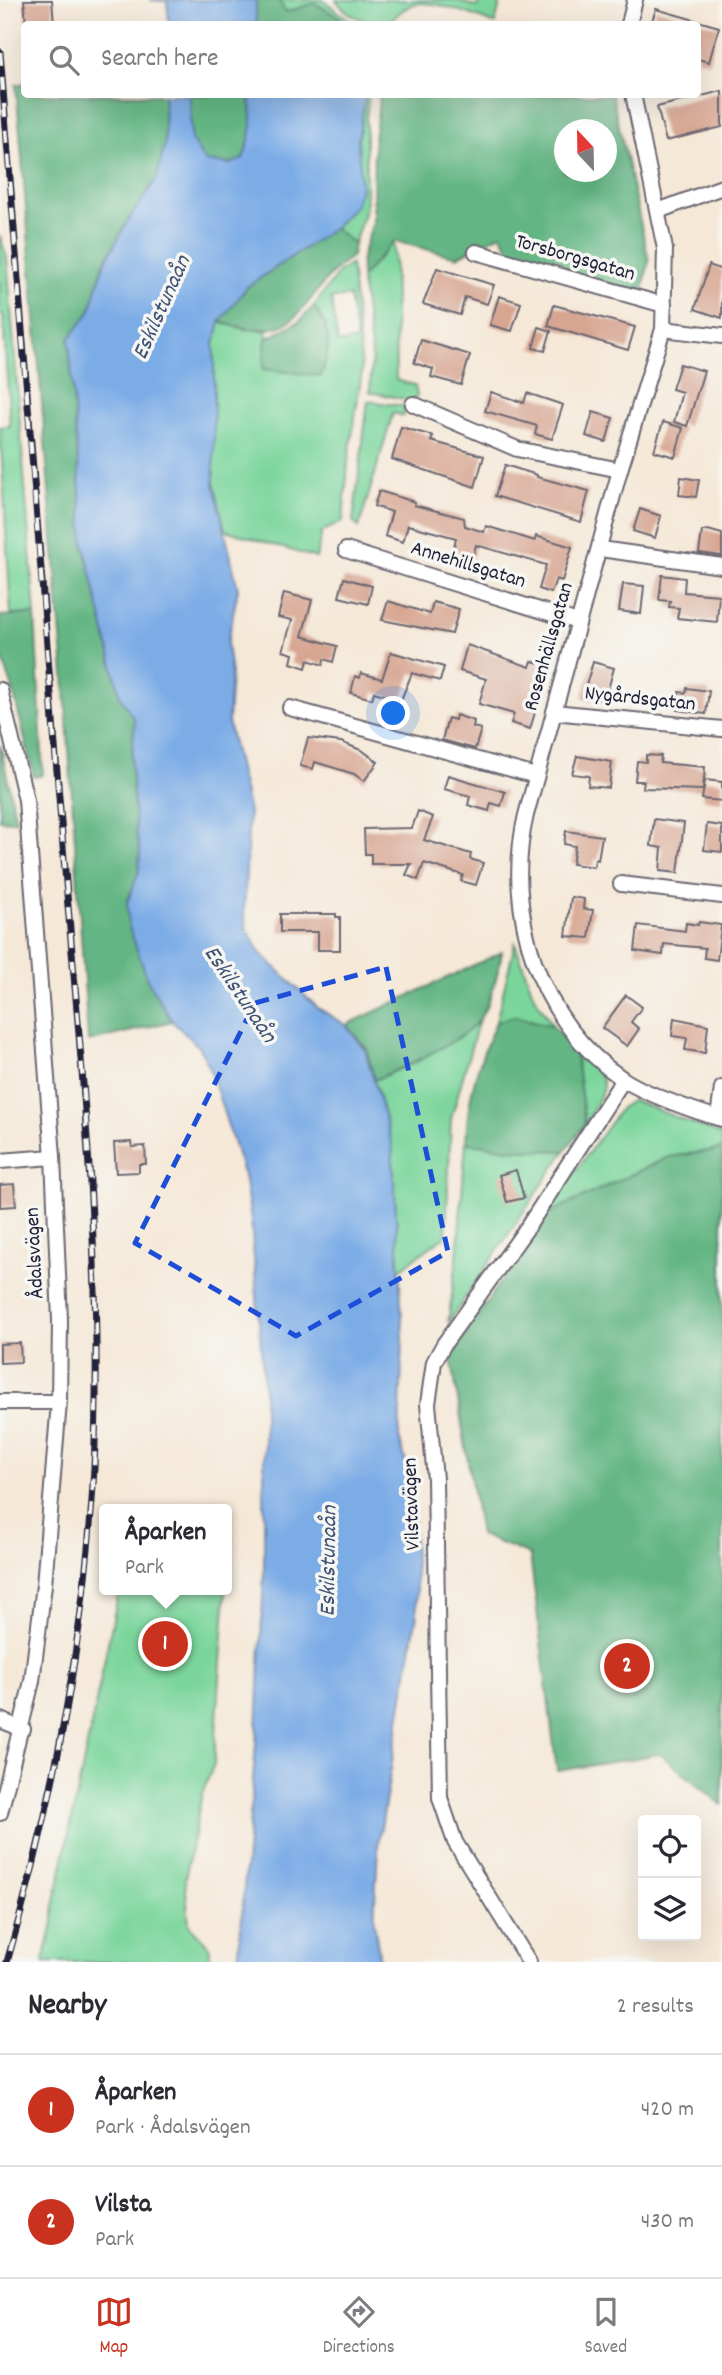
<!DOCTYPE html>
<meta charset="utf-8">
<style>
body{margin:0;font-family:Dekko,sans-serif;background:#f2f2f3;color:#2b2b33}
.controls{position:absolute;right:21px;bottom:21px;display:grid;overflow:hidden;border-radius:7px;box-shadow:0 7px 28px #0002}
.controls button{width:63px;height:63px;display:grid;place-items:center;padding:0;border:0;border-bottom:2px solid #e1e1e2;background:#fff;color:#2b2b33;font:35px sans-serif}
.compass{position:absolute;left:554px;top:119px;width:63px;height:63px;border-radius:50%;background:#fff;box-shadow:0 7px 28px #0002;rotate:338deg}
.you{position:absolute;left:394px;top:714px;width:24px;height:24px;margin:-18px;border:5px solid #fff;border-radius:50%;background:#1a73e8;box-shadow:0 0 0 10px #1a73e833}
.badge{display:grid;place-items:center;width:46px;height:46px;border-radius:50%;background:#c8321e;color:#fff;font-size:23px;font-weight:700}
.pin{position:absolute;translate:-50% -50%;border:4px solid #fff;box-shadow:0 2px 7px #0006}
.popup{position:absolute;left:99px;top:1504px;width:133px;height:91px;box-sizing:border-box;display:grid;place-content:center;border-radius:7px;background:#fff;filter:drop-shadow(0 2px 5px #0005);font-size:23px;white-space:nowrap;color:#7c7c81}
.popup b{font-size:26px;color:#2b2b33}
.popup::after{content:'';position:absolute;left:50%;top:100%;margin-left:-14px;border:14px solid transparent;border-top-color:#fff}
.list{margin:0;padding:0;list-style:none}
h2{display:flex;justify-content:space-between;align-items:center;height:91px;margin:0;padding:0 28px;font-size:30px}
h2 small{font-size:23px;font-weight:400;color:#7c7c81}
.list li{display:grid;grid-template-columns:46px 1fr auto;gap:21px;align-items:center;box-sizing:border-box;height:112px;padding:0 28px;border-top:2px solid #e1e1e2}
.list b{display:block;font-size:26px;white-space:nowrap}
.list p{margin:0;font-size:23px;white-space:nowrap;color:#7c7c81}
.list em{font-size:23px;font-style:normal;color:#7c7c81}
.icon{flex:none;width:38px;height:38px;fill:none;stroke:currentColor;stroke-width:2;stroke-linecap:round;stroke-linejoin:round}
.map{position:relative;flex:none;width:722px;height:1962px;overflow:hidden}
.search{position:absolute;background:#fff;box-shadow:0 7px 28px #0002;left:21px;right:21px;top:21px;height:77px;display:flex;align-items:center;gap:18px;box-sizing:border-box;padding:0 24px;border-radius:7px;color:#7c7c81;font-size:26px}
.sheet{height:315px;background:#fff}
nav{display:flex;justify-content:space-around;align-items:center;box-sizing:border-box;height:98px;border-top:2px solid #e1e1e2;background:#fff;font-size:19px;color:#7c7c81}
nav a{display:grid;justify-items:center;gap:4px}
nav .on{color:#c8321e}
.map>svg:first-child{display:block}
.green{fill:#7ad59b;stroke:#4e7c6b;stroke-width:2;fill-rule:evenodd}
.forest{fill:#63b683;stroke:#426c5f;stroke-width:2;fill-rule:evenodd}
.water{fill:#7bace6;stroke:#4e6790;stroke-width:2}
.building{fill:#d7a591}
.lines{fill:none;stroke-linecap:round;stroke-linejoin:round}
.minor-casing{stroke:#6c6772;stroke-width:18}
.minor{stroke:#fff;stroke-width:14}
.rail-casing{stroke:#22223b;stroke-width:7}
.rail{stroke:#f6f6f2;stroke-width:4.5;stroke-dasharray:13;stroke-linecap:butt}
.marked{fill:none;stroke:#1d4ed8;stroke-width:5;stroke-dasharray:14 9;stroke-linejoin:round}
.labels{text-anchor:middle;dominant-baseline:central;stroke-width:7;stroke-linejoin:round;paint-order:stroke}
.street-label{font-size:21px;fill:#22223b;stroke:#f6f6f2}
.water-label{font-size:23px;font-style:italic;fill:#415277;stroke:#f6f6f2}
</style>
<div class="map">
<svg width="722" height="1962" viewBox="0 0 722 1962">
<rect width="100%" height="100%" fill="#f6f6f2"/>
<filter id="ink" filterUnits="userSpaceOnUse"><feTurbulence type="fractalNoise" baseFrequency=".0143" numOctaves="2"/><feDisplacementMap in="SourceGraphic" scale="14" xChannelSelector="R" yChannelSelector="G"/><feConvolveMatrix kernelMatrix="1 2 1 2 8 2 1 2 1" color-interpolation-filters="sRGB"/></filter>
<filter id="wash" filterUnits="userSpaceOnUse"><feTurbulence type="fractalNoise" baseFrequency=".00686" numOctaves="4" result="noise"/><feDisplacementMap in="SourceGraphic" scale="28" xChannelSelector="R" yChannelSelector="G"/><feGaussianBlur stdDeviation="1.57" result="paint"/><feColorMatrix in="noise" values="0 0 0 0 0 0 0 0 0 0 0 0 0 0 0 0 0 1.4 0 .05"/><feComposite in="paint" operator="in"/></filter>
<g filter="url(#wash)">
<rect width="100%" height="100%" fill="#f5e8d7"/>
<g class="green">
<path d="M279,0h44l31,24h-21l6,-5 -54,-7z"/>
<path d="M336,0h119l22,7 3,-7h21l-6,24c-18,-8 -61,-24 -80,-20 -12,3 -19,12 -27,20 -19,0 -41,-7 -52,-24z"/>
<path d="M363,95h6l-3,23v89l-12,37 -20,-16c38,-40 20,-43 24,-90 1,-14 8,-29 5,-43z"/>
<path d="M0,236l7,22 28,356 -24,1 -11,-188 10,-1 -7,-111 -3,-1z"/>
<path d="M394,241l2,139 19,5 2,11 -5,5 -42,-9 2,-38 -11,-76z"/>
<path d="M351,264l11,107 -14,91 -5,59 -21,11 -6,26 -91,-28 -11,-47v-139l6,-22 24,7 23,2 -3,38 63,-43 -13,-20 25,-34zM349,296l8,44 -19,3 -7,-44z"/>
<path d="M368,401l36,5v10l-11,-3 -34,114 -6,-5z"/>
<path d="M515,943l19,53 19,30 -39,-10 -18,6z"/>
<path d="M478,1023l-27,96 -5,116 -47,35 -7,-127 -18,-63 43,-18z"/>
<path d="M575,1051c37,33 34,31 10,73z"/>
<path d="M632,1100l90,35v14l-53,8 -126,59 78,-108z"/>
<path d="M466,1142l43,7 56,2 -117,172 9,-64z"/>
<path d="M119,1590h107l-12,174 -12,30 -17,85 4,46 21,22 -1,15h-166l11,-40v-16z"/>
</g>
<g class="forest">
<path d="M256,0h23l7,12 29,-9 25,15 -7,6h-77z"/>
<path d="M24,83v11l140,1 1,47 -8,36 -28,41 -25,44 -14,49 -21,27 15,205 36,152 15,24 -4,44 5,69 4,17 -1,21 -12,32 22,80 23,38 -84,21 -24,-368 -48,-589z"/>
<path d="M190,95h59c6,24 3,40 -6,64l-13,5 -24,-2 -15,-22z"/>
<path d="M380,95h232l37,166 -7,33 -129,-37 -12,-23 -44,23 -63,-16 -33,37v-19l12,-37 1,-83zM564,130h42v42h-42z"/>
<path d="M334,228l20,16 -2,12c-56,41 -45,93 -132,66l27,-35z"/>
<path d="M314,306c17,27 18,39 7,70l-58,-7 3,-30 34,-18z"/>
<path d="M35,614l8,161 -9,2 -22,-91 -12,-34v-36z"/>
<path d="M0,745l2,7 14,69 -16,-1z"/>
<path d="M502,952c-5,24 -10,47 -23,68 -13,20 -82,50 -105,60l-7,-31 -21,-24z"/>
<path d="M514,1016l39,10 22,25 10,73 -20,27 -56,-2 -43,-7c1,-44 12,-80 30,-120z"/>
<path d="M722,1149v656l-62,-51 -103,17 -27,-216 -50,-20 -29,-178 92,-141 126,-59z"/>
</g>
<g class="water">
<path d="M149,0h107v24h-87l-2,-23z"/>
<path d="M164,95h26l1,45 15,22 24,2 13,-5c9,-24 12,-40 6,-64h114l2,5 -7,39 3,49 -6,18 -21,22 -87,59 -27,35 -6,22v139l24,106 -11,56 4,28 -3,49 21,90 -5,99 3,19 13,23 58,55 28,17 19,25 27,93 11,193 -4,101 13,48 5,129 -39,231 -4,77 6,40h-142l19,-231 7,-160v-184l-13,-167 -7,-44 -35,-110 -11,-20 -26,-25 -23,-38 -20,-56 -2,-24 12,-32 1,-21 -4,-17 -5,-69 4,-43 -15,-25 -36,-152 -15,-205 21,-27 14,-48 25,-45 28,-41 8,-36z"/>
</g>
<g id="blocks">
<g class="building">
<path d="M24,0h28l2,24h-28z"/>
<path d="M656,9l63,18 -10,35 -12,-3v-36l-46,1z"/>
<path d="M722,91v36l-56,14 -9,-34z"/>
<path d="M709,265l13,5v48l-27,-9z"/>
<path d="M437,268l57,17 -7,19 -22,-7 -5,18 -37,-11z"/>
<path d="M499,296l22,7 -9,28 -22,-6z"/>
<path d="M554,305l81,22 -7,23 -80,-24z"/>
<path d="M539,327l12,4 -6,20 -12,-3z"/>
<path d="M421,340l49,15 -9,30 -30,-8 2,-8 -19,-6z"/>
<path d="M680,364l24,7 -17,55 -13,-4 8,-30 -10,-3z"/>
<path d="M491,392l33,11 3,-10 36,12 -11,34 -17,-5 2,-8 -52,-15z"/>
<path d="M593,412l20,6 -7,24 -20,-6z"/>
<path d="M663,422l20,6 -8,29 -21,-6z"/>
<path d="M401,427l32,9 -2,5 53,15 -9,31 -83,-28z"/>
<path d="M505,465l32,10v2l52,14 -8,31 -86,-26z"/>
<path d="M681,477l18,3 -3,17 -17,-2z"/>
<path d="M379,491l36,11 -1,3 50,13 1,8 19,6 2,-6 49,15 1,-5 36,11 -10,34 -6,-2 -5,14 -12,-4 7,-24 -70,-20 -5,20 -20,-6 5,-21 -48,-13 -5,17 -18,-6 7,-24 -18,-6z"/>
<path d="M640,509l21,7 -6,22 -22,-7z"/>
<path d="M708,530l14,4v22l-23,-3 3,-22z"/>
<path d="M662,575l23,3 -1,14 35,3 -2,27 -40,-4 2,-10 -10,-1 1,-6 -11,-1z"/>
<path d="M344,578l28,8 -4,18 -29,-7z"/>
<path d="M623,584l21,2 -3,28 -22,-3z"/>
<path d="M284,593l28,7 -10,36 35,10 -4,16 -9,-3 -1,6 -15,-5 -2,8 -15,-5 2,-9 -10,-3 9,-31 -14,-3z"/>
<path d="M388,601l42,13 3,-12 26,7 -7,25 -70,-14z"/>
<path d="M467,645l63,22 2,-6 17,5 -19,63 -19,-6 3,-9 -35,-10 7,-25 -26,-8z"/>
<path d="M391,652l53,15 -4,14 -28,-8 -11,27 -27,-8 -2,7 -21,-6 4,-17 5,2 1,-5 21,6z"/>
<path d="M593,662l21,6 -9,32 -23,-2z"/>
<path d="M687,688l22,3 -3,23 -29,-4 2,-18 7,1z"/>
<path d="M456,715l18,6 -1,6 8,2 -6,20 -33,-9 6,-22 7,2z"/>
<path d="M308,738l33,4 22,9 15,11 -14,19 -10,-7 -39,-12 -2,7 -13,-3z"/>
<path d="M646,755l15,1 -1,7 45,4 -2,23 -60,-2 1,-7h-9l2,-20 9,1z"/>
<path d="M577,756l35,6 -3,26 -21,-2 1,-10 -17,-2z"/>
<path d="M448,775l57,17 -4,14 -10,-3 -2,8 -21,-6 2,-9 -26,-7z"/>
<path d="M705,780l17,2v19l-20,-2z"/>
<path d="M418,811l15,6 -9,23 47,14 -1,5 13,4 -7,22 -15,-4 2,-6 -39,-12 -6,17 -12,-5 5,-11h-40v-10h-6l-1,-25 48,-1z"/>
<path d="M654,819l30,4 -6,50 -18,-2 2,-23 -11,-2z"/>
<path d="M707,824l15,2v26l-18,-2z"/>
<path d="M566,831l36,5 -4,24 -3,-1 -1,8 -22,-3 3,-18 -11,-2z"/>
<path d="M571,897l13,2 -1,10 10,1 -4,28 -23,-2z"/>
<path d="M280,914h56v3h4v33h-22v-18h-38z"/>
<path d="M699,922l22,3 -4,35 -13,-2 1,-10 -41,-4 -1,11 -28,-4 3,-26 47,6 1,-8 12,2z"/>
<path d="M626,995l16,12 -11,15 8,7 -12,17 -25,-18z"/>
<path d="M674,1018l34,7 -3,28 -20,-3 2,-12 -15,-2z"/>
<path d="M131,1142l1,5 13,-1 1,18h-7v8l-23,1 -2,-30z"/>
<path d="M516,1170l8,28 -17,4 -8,-27z"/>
<path d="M14,1184l2,22 -16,1v-22z"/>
<path d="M20,1343l1,19 -21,1v-19z"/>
</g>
</g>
</g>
<g filter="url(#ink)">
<use href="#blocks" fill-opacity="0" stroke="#6c6772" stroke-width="2"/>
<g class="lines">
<defs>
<g id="minor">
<path d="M629,24l6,-24"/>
<path d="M633,94l32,155 -2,80 -43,141 -94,345c-23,96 13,208 97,264 20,14 74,33 99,40"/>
<path d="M658,211l64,-24"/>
<path d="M476,252l188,53"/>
<path d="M663,329l59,7"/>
<path d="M413,404l104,45 103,21"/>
<path d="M600,549l122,17"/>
<path d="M346,550l232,72"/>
<path d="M0,690l26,110 27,357 7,163 -1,82 -15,183 -12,96 -32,132"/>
<path d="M290,708l246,68"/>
<path d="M554,712l168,17"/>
<path d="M621,884l101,12"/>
<path d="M718,1118l4,-30"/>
<path d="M0,1161l53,-4"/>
<path d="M0,1402h59"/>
<path d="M0,1720l23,9"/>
<path d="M529,1962l-74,-120 -15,-44 -5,-319 -7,-75 6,-42 10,-18 83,-116 96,-148"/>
</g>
</defs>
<use href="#minor" class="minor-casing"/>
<use href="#minor" class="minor"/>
<defs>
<path id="rail" d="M0,52c20,257 40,514 61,770 17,214 43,432 33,646 -9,168 -40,333 -87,494"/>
</defs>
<use href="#rail" class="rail-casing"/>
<use href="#rail" class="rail"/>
</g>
</g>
<path class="marked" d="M386,967l62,285 -152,84 -161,-93 120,-240z"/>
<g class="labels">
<g class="street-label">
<text transform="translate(575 259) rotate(16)">Torsborgsgatan</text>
<text transform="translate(468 566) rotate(17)">Annehillsgatan</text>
<text transform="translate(550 647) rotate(-74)">Rosenhällsgatan</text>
<text transform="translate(640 700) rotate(6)">Nygårdsgatan</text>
<text transform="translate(36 1253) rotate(-93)">Ådalsvägen</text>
<text transform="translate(413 1504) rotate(-92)">Vilstavägen</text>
</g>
<g class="water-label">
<text transform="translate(163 308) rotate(-66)">Eskilstunaån</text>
<text transform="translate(239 995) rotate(56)">Eskilstunaån</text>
<text transform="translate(330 1561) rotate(-89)">Eskilstunaån</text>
</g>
</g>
</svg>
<div class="controls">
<button><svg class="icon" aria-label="locate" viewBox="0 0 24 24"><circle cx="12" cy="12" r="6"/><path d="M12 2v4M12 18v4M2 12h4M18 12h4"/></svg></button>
<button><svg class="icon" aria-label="layers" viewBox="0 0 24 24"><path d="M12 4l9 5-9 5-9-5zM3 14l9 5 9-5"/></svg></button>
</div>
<svg class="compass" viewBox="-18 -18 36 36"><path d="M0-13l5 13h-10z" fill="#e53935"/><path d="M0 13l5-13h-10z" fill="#7c7c81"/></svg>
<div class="you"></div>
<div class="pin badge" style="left:165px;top:1644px">1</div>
<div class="popup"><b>Åparken</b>Park</div>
<div class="pin badge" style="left:627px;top:1666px">2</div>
<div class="search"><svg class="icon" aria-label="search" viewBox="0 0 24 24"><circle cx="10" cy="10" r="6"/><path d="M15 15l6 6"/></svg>Search here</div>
</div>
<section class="sheet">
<h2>Nearby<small>2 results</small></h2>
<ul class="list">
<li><span class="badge">1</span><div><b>Åparken</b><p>Park · Ådalsvägen</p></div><em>420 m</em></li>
<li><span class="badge">2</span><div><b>Vilsta</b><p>Park</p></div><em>430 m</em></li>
</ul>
</section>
<nav>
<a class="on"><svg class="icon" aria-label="map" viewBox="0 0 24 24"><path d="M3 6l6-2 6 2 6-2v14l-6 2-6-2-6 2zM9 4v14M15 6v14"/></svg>Map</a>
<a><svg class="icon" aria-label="directions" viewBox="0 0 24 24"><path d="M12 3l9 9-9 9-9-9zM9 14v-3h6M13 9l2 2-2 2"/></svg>Directions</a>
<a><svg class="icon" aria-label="saved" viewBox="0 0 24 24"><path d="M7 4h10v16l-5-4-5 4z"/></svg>Saved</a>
</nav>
